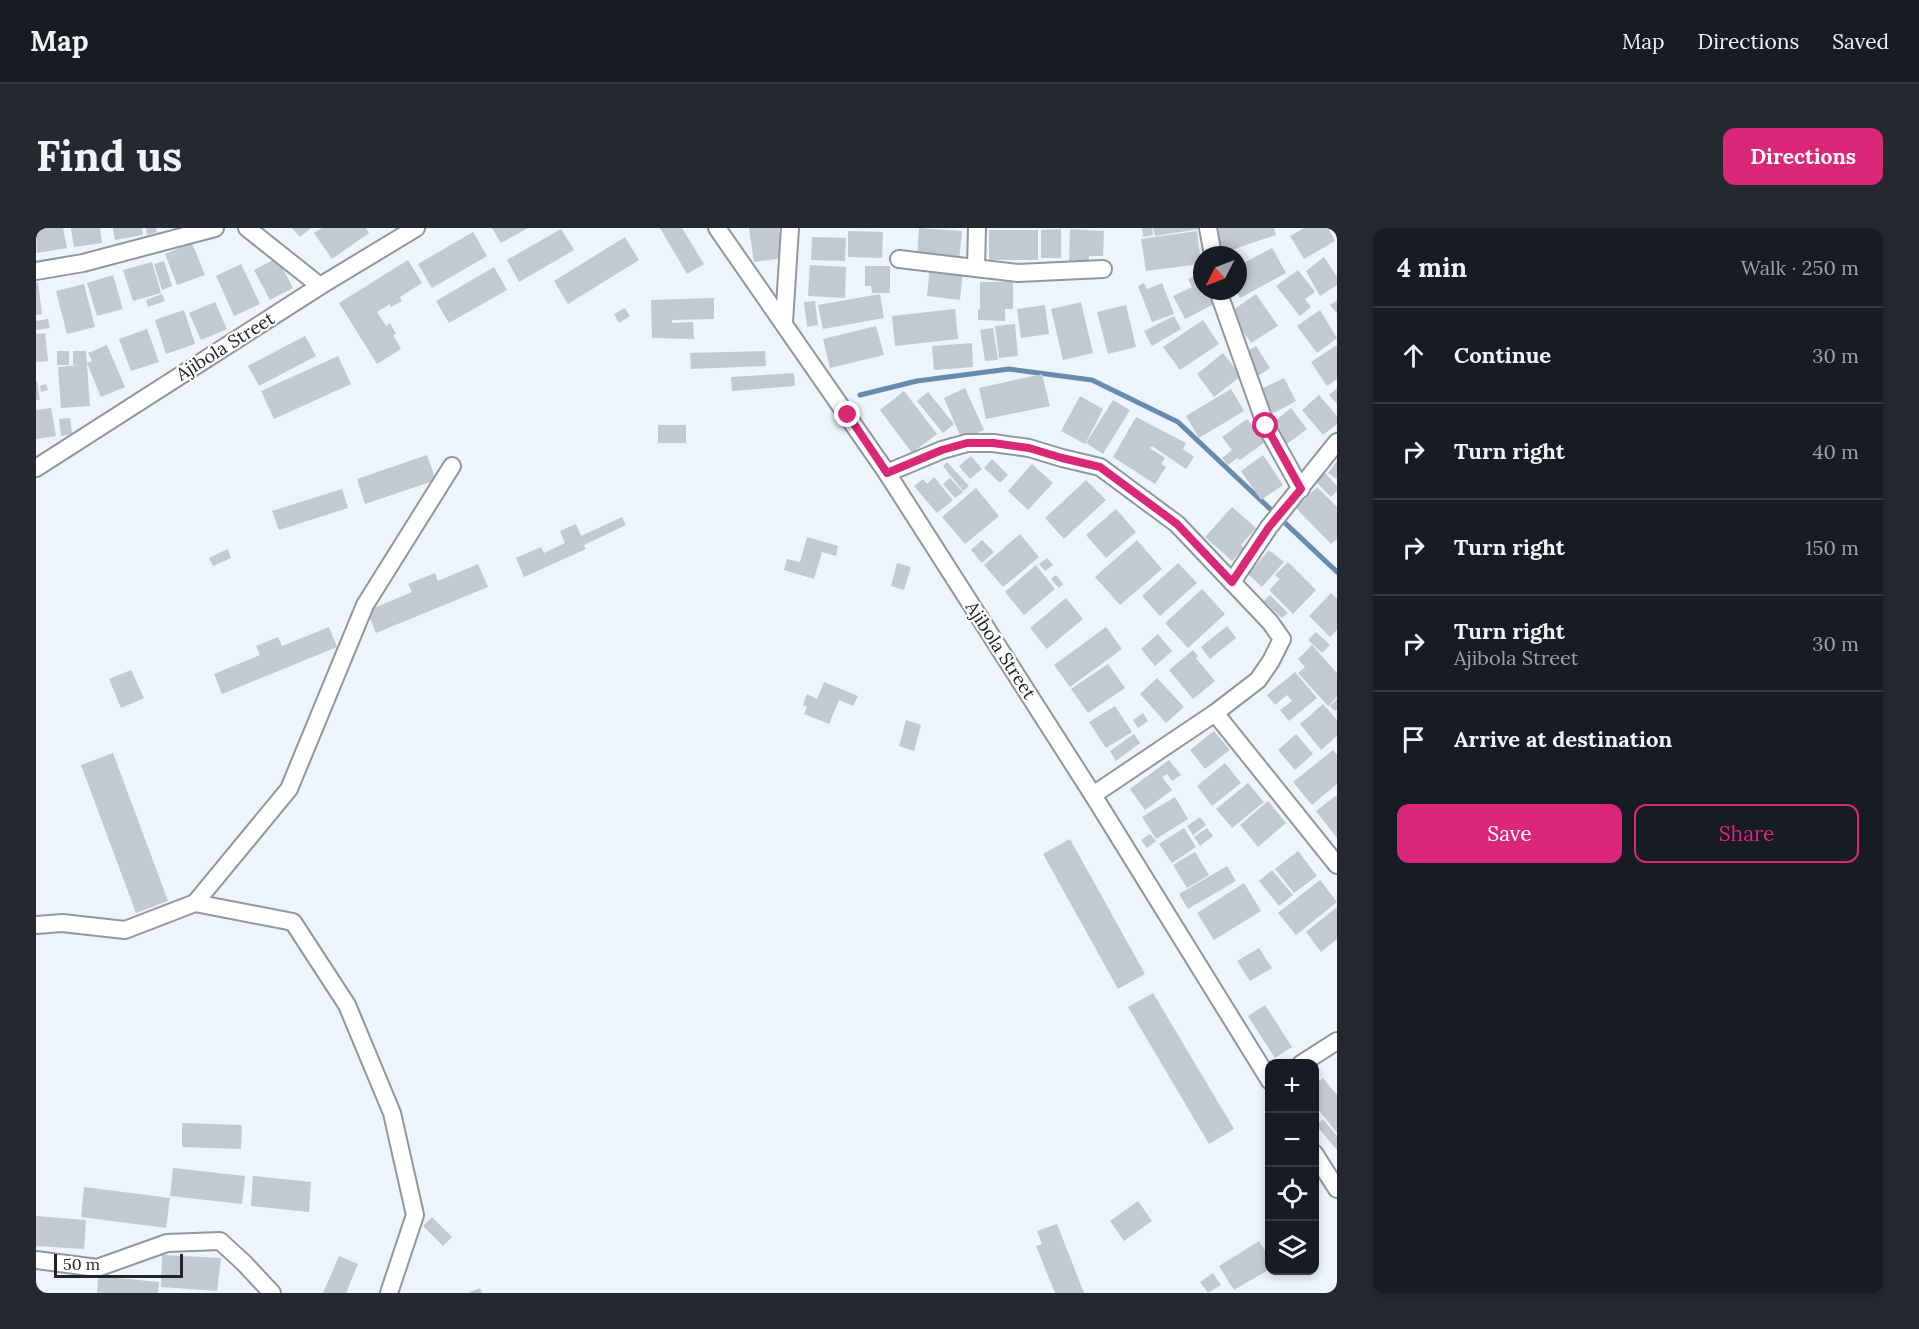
<!DOCTYPE html>
<meta charset="utf-8">
<style>
body{margin:0;font-family:Lora,serif;background:#242831;color:#f1f3f6}
.controls{position:absolute;right:18px;bottom:18px;display:grid;overflow:hidden;border-radius:12px;box-shadow:0 3px 9px #0003}
.controls button{width:54px;height:54px;display:grid;place-items:center;padding:0;border:0;border-bottom:2px solid #363941;background:#171b24;color:#f1f3f6;font:30px sans-serif}
.compass{position:absolute;left:1157px;top:18px;width:54px;height:54px;border-radius:50%;background:#171b24;box-shadow:0 3px 9px #0003;rotate:228deg}
.scale{position:absolute;left:18px;bottom:15px;width:129px;box-sizing:border-box;padding-left:6px;border:3px solid #212326;border-top:0;font-size:16px;line-height:21px;white-space:nowrap;color:#212326;-webkit-text-stroke:4px #fff;paint-order:stroke}
.stop{position:absolute;width:18px;height:18px;margin:-14px;border:4px solid #db2777;border-radius:50%;background:#fff}
.stop.end{background:#db2777;border-color:#fff;box-shadow:0 2px 6px #0008}
.list{margin:0;padding:0;list-style:none}
h2{display:flex;justify-content:space-between;align-items:center;height:78px;margin:0;padding:0 24px;font-size:26px}
h2 small{font-size:20px;font-weight:400;color:#9ea1a6}
.list li{display:grid;grid-template-columns:39px 1fr auto;gap:18px;align-items:center;box-sizing:border-box;height:96px;padding:0 24px;border-top:2px solid #363941}
.list b{display:block;font-size:22px;white-space:nowrap}
.list p{margin:0;font-size:20px;white-space:nowrap;color:#9ea1a6}
.list em{font-size:20px;font-style:normal;color:#9ea1a6}
.actions{display:flex;gap:12px;padding:18px 24px}
.actions a{flex:1;padding:14px 0;border:2px solid #db2777;border-radius:12px;text-align:center;font-size:21px;color:#db2777}
.actions .main{background:#db2777;color:#fff}
.icon{flex:none;width:33px;height:33px;fill:none;stroke:currentColor;stroke-width:2;stroke-linecap:round;stroke-linejoin:round}
.map{position:relative;flex:none;width:1301px;height:1065px;overflow:hidden;border-radius:12px}
header{display:flex;align-items:center;gap:36px;box-sizing:border-box;height:84px;padding:0 30px;background:#171b24;border-bottom:2px solid #363941}
header strong{font-size:28px}
nav{display:flex;gap:33px;margin-inline-start:auto;font-size:21px}
.intro{display:flex;align-items:center;justify-content:space-between;box-sizing:border-box;height:144px;padding:0 36px}
h1{margin:0;font-size:42px}
.button{padding:15px 27px;border-radius:12px;background:#db2777;color:#fff;font-size:21px;font-weight:700}
main{display:flex;gap:36px;padding:0 36px}
aside{flex:1;background:#171b24;border-radius:12px;box-shadow:0 3px 9px #0003}
.map>svg:first-child{display:block}
.lines{fill:none;stroke-linecap:round;stroke-linejoin:round}
.stream{stroke:#678aae;stroke-width:5}
.building{fill:#c2c9d0}
.minor-casing{stroke:#90979e;stroke-width:20}
.minor{stroke:#fff;stroke-width:16}
.route{stroke:#db2777;stroke-width:8}
.labels{text-anchor:middle;dominant-baseline:central;stroke-width:4.5;stroke-linejoin:round;paint-order:stroke}
.street-label{font-size:18px;fill:#212326;stroke:#fff}
</style>
<header>
<strong>Map</strong>
<nav><a>Map</a><a>Directions</a><a>Saved</a></nav>
</header>
<div class="intro"><h1>Find us</h1><a class="button">Directions</a></div>
<main>
<div class="map">
<svg width="1301" height="1065" viewBox="0 0 1301 1065">
<rect width="100%" height="100%" fill="#edf4fb"/>
<g class="lines">
<path class="stream" d="M824,167l57,-14 92,-12 83,11 86,42 159,150"/>
</g>
<g class="building">
<path d="M0,0h27l4,20 -30,5z"/>
<path d="M35,0h29l2,15 -28,4z"/>
<path d="M77,0h29l1,7 -28,5z"/>
<path d="M110,0h10l1,4 -10,3z"/>
<path d="M256,0h19l-11,9z"/>
<path d="M286,0h44l3,5 -37,26 -18,-26z"/>
<path d="M456,0h36l-27,15z"/>
<path d="M624,0h22l22,36 -17,10z"/>
<path d="M713,0h30l4,30 -29,4z"/>
<path d="M883,0l43,3 -3,31 -42,-4z"/>
<path d="M1106,0h10l1,7 -10,2z"/>
<path d="M1117,0h46v1l-44,7z"/>
<path d="M1178,0h60l2,7 -54,18z"/>
<path d="M1268,0h24l7,13 -31,18 -14,-23z"/>
<path d="M525,1l13,21 -55,32 -12,-22z"/>
<path d="M1025,1v29h-20v-28z"/>
<path d="M1034,1l34,2 -1,25h-14v10l-20,-1z"/>
<rect x="953" y="2" width="49" height="30"/>
<path d="M812,3l35,1 -1,26 -34,-1z"/>
<path d="M1161,3l4,33 -55,7 -5,-32z"/>
<path d="M437,4l14,24 -55,32 -14,-24z"/>
<path d="M589,9l14,23 -71,44 -14,-23z"/>
<path d="M776,9l34,1 -1,23 -34,-1z"/>
<path d="M156,15l13,32 -28,10 -12,-31z"/>
<path d="M1236,20l14,25 -46,25 -4,-7h2v-25z"/>
<path d="M1288,29l13,20v8l-17,11 -14,-25z"/>
<path d="M241,30l16,30 -23,12 -16,-30z"/>
<path d="M372,32l14,23 -22,14 2,4 -11,6 -1,-3 -13,8 9,14 4,-3 6,11 -3,1 8,14 -24,15 -38,-61z"/>
<path d="M128,33l8,25 -10,4 -8,-26z"/>
<path d="M116,34l9,31 -28,8 -10,-31z"/>
<path d="M205,36l19,40 -26,12 -18,-40z"/>
<path d="M774,37l36,2 -1,31 -37,-2z"/>
<path d="M829,38h25v27h-18l-1,-7h-6z"/>
<path d="M458,39l13,23 -58,33 -13,-22z"/>
<path d="M894,39l33,4 -3,29 -33,-4z"/>
<path d="M1262,42l17,22 -10,7 6,8 -11,9 -24,-30z"/>
<path d="M1162,46l4,8v9h5l7,13 -29,15 -12,-23 19,-9 -4,-8z"/>
<path d="M77,47l10,34 -26,7 -10,-33z"/>
<path d="M2,54l4,32 -6,1v-32z"/>
<path d="M944,54h33v27h-8v12l-27,-1v-11h2z"/>
<path d="M1108,55l3,6 15,-6 12,31 -22,8 -14,-36z"/>
<path d="M48,56l11,43 -28,7 -11,-43z"/>
<path d="M126,66l3,7 -17,6 -2,-7z"/>
<path d="M844,66l4,24 -61,11 -5,-24z"/>
<path d="M1220,66l22,32 -27,17 -21,-31z"/>
<path d="M678,70v21l-42,1v3l21,-1 1,17 -42,-1 -1,-38z"/>
<path d="M1301,72v13l-7,-8z"/>
<path d="M779,73l3,24 -11,2 -3,-25z"/>
<path d="M179,74l12,27 -26,11 -12,-27z"/>
<path d="M1045,74l12,51 -30,7 -12,-51z"/>
<path d="M1009,77l4,29 -28,4 -4,-29z"/>
<path d="M1090,77l10,42 -28,7 -11,-42z"/>
<path d="M589,80l5,8 -11,7 -5,-9z"/>
<path d="M919,81l3,30 -63,7 -3,-30z"/>
<path d="M148,82l11,34 -29,10 -11,-34z"/>
<path d="M1284,82l17,28 -20,15 -20,-27z"/>
<path d="M1138,88l7,13 -29,17 -8,-15z"/>
<path d="M12,91l2,9 -14,2v-9z"/>
<path d="M1167,92l16,24 -39,26 -17,-23z"/>
<path d="M979,96l3,32 -19,2 -4,-32z"/>
<path d="M840,98l8,29 -54,13 -7,-29z"/>
<path d="M957,100l5,32 -13,1 -5,-31z"/>
<path d="M111,101l12,33 -28,9 -12,-32z"/>
<path d="M9,105l3,28 -12,1v-28z"/>
<path d="M269,108l11,20 -57,30 -11,-20z"/>
<path d="M936,115l1,24 -39,3 -2,-24z"/>
<path d="M71,117l18,42 -24,10 -14,-34 5,-2 -4,-8z"/>
<path d="M1301,117v34l-10,7 -16,-24z"/>
<path d="M1220,118l14,22 -12,8 -14,-23z"/>
<rect x="21" y="123" width="12" height="14"/>
<path d="M37,123h13l4,55 -29,2 -3,-41 22,-2h-7z"/>
<path d="M729,123l1,15 -75,3 -1,-16z"/>
<path d="M1187,125l18,23 -27,21 -17,-23z"/>
<path d="M302,128l13,28 -77,35 -13,-28z"/>
<path d="M758,145l1,13 -63,5 -1,-14z"/>
<path d="M1006,146l8,32 -64,13 -7,-31z"/>
<path d="M1248,150l12,23 -26,14 -13,-24z"/>
<path d="M0,153h1l3,19h-4z"/>
<path d="M10,156l2,6 -7,2 -1,-6z"/>
<path d="M929,160l19,42 -22,10 -18,-42z"/>
<path d="M1301,160v16l-8,-9z"/>
<path d="M1195,161l13,22 -45,27 -13,-22z"/>
<path d="M868,163l33,43 -25,19 -32,-43z"/>
<path d="M892,164l26,32 -11,9 -26,-32z"/>
<path d="M1283,167l18,21v8l-14,11 -21,-25z"/>
<path d="M1044,168l23,13 -18,35 -24,-13z"/>
<path d="M1077,172l17,10 -27,44 -17,-11z"/>
<path d="M15,180l5,28 -20,3v-29z"/>
<path d="M1255,180l16,21 -20,15 -16,-20z"/>
<path d="M1100,189l50,26 -3,6 11,8 -8,12 -34,-23 -2,2 15,10 -4,6 5,3 -11,17 -42,-27z"/>
<path d="M34,190l2,16 -11,2 -2,-17z"/>
<path d="M1211,191l18,23 -25,18 -3,-2 -9,7 -6,-7 10,-8 -10,-13z"/>
<rect x="622" y="197" width="28" height="18"/>
<path d="M391,227l9,25 -71,24 -8,-25z"/>
<path d="M1227,227l20,30 -22,15 -20,-29z"/>
<path d="M935,228l11,13 -12,10 -11,-13z"/>
<path d="M956,231l16,16 -8,8 -16,-15z"/>
<path d="M1301,233v18l-9,-6z"/>
<path d="M911,234l22,24 -6,5 -20,-25z"/>
<path d="M996,236l21,19 -25,27 -20,-19z"/>
<path d="M1289,245l12,13v5l-6,6 -15,-15z"/>
<path d="M898,249l19,23 -16,13 -23,-27 9,-7 4,5z"/>
<path d="M914,250l13,14 -8,6 -12,-14z"/>
<path d="M1050,252l20,20 -42,39 -19,-21z"/>
<path d="M1281,259l20,20v32l-6,5 -35,-36z"/>
<path d="M940,260l23,28 -34,28 -23,-27z"/>
<path d="M306,261l6,19 -69,22 -7,-19z"/>
<path d="M1196,279l24,21 -15,17 3,3 -12,13 -27,-24z"/>
<path d="M1080,281l20,23 -30,26 -20,-23z"/>
<path d="M586,289l4,8 -42,20 2,4 -62,28 -8,-19 25,-11 3,6 21,-10 -5,-12 16,-7 5,12z"/>
<path d="M984,306l19,23 -36,30 -19,-22z"/>
<path d="M771,309l31,9 -2,10 -14,-4 -8,27 -30,-9 3,-11 13,3z"/>
<path d="M946,312l12,12 -12,11 -11,-13z"/>
<path d="M1101,312l25,29 -42,36 -25,-28z"/>
<path d="M192,321l3,9 -18,8 -4,-8z"/>
<path d="M1233,322l15,12 -22,25 -14,-13z"/>
<path d="M1011,330l6,7 -8,6 -6,-7z"/>
<path d="M1252,334l28,28 -23,24 -24,-24 11,-11 -5,-4z"/>
<path d="M861,335l14,4 -7,23 -13,-4z"/>
<path d="M1142,335l19,20 -37,33 -18,-20z"/>
<path d="M442,336l10,23 -112,46 -9,-22 45,-19 -4,-8 27,-11 3,8z"/>
<path d="M1000,337l19,24 -31,26 -19,-23z"/>
<path d="M1020,347l7,9 -4,4 -8,-9z"/>
<path d="M1166,361l23,25 -37,34 -23,-25z"/>
<path d="M1295,365l6,6v31l-7,7 -21,-21z"/>
<path d="M1234,367l18,18 -6,5 -18,-17z"/>
<path d="M1030,370l17,21 -36,30 -17,-21z"/>
<path d="M1191,398l9,12 -26,21 -9,-12z"/>
<path d="M293,399l8,20 -115,47 -8,-20 46,-19 -4,-9 22,-9 4,9z"/>
<path d="M1070,399l16,22 -52,38 -16,-22z"/>
<path d="M1280,404l14,13 -8,8 -14,-13z"/>
<path d="M1122,406l14,17 -17,15 -14,-17z"/>
<path d="M1276,417l25,28v24l-9,9 -30,-33 7,-6 -7,-8z"/>
<path d="M1157,422l5,6 -2,2 19,23 -22,18 -24,-29z"/>
<path d="M1072,436l17,24 -37,25 -17,-24z"/>
<path d="M95,442l13,28 -23,10 -12,-29z"/>
<path d="M1259,444l22,26 -28,23 -9,-11 12,-9 -5,-6 -12,10 -8,-10z"/>
<path d="M1121,450l27,29 -18,16 -26,-29z"/>
<path d="M788,454l34,14 -5,10 -14,-6 -10,24 -25,-10 3,-7 -4,-2 4,-11 10,5z"/>
<path d="M1301,471v11l-2,1 -5,-5z"/>
<path d="M1287,476l14,16v16l-16,14 -21,-26z"/>
<path d="M1079,478l17,26 -26,16 -17,-26z"/>
<path d="M1107,485l5,8 -10,7 -5,-8z"/>
<path d="M870,492l15,5 -7,26 -15,-5z"/>
<path d="M1178,503l16,19 -25,19 -15,-19z"/>
<path d="M1098,506l6,9 -24,18 -6,-10z"/>
<path d="M1260,506l17,20 -18,16 -17,-20z"/>
<path d="M1297,522l4,5v29l-25,21 -19,-23z"/>
<path d="M77,525l55,148 -32,12 -55,-148z"/>
<path d="M1133,532l12,15 -9,6 -5,-7 -5,3 10,13 -27,20 -15,-21z"/>
<path d="M1189,535l16,20 -29,23 -15,-20z"/>
<path d="M1212,555l16,19 -32,26 -16,-19z"/>
<path d="M1301,567v43l-21,-27z"/>
<path d="M1139,569l13,22 -32,20 -14,-22z"/>
<path d="M1232,573l18,22 -28,24 -18,-22z"/>
<path d="M1164,589l6,8 -13,10 -6,-9z"/>
<path d="M1148,600l12,19 -24,16 -13,-19z"/>
<path d="M1171,600l6,8 -13,10 -6,-9z"/>
<path d="M1114,606l6,7 -9,7 -6,-8z"/>
<path d="M1034,611l75,135 -27,15 -75,-135z"/>
<path d="M1262,623l19,25 -23,17 -19,-24z"/>
<path d="M1159,624l14,23 -22,13 -14,-23z"/>
<path d="M1191,638l9,15 -48,28 -9,-15z"/>
<path d="M1236,642l21,25 -14,11 -20,-25z"/>
<path d="M1284,652l17,22 -41,33 -18,-22z"/>
<path d="M1208,655l17,28 -47,29 -17,-27z"/>
<path d="M1301,679v32l-16,13 -15,-20z"/>
<path d="M1223,720l13,20 -22,13 -13,-20z"/>
<path d="M1117,765l81,136 -25,15 -81,-137z"/>
<path d="M1229,777l27,42 -17,11 -27,-42z"/>
<path d="M1287,850l14,17v38l-23,-29v-19z"/>
<path d="M1287,891l14,17v14l-21,-25z"/>
<path d="M146,895l60,2 -1,24 -59,-2z"/>
<path d="M137,940l72,8 -3,28 -72,-8z"/>
<path d="M217,948l58,6 -2,30 -58,-6z"/>
<path d="M48,959l86,11 -4,30 -85,-11z"/>
<path d="M1102,973l14,20 -28,20 -14,-20z"/>
<path d="M0,988l50,4 -2,29 -48,-3z"/>
<path d="M396,989l20,20 -9,9 -20,-20z"/>
<path d="M1021,996l27,69h-29l-19,-47 6,-2 -5,-13z"/>
<path d="M1223,1013l11,17v11l-36,21 -15,-24z"/>
<path d="M126,1027l59,3 -4,33 -56,-4z"/>
<path d="M303,1028l19,8 -12,29h-23z"/>
<path d="M1177,1045l8,12 -13,8 -8,-11z"/>
<path d="M62,1048l61,6 -1,11h-61z"/>
<path d="M444,1060l2,5h-14z"/>
</g>
<g class="lines">
<defs>
<g id="minor">
<path d="M211,0l73,58"/>
<path d="M681,0l170,245 206,322 177,286"/>
<path d="M1172,0l5,27"/>
<path d="M863,31l119,14 85,-4"/>
<path d="M940,40l1,-40"/>
<path d="M0,43l47,-8 132,-35"/>
<path d="M1182,63l48,135 35,63"/>
<path d="M748,94l6,-94"/>
<path d="M0,240l284,-182 96,-58"/>
<path d="M851,245l55,-23 25,-7h26l36,5 33,10 38,9 77,57 93,98 12,17 -11,22 -13,19 -43,33 -122,82"/>
<path d="M1196,354l37,-55 68,-85"/>
<path d="M1179,485l122,152"/>
<path d="M159,675l98,19 54,83 45,108 23,102 -26,78"/>
<path d="M0,697l26,-2 63,7 70,-27 94,-114 76,-184 87,-139"/>
<path d="M1265,836l36,-23"/>
<path d="M1278,925l23,36"/>
<path d="M0,1032l61,8 70,-25 53,-2 24,22 28,30"/>
</g>
</defs>
<use href="#minor" class="minor-casing"/>
<use href="#minor" class="minor"/>
</g>
<g class="lines">
<path class="route" d="M812,187l39,58 55,-23 25,-7h26l36,5 33,10 38,9 77,57 55,58 37,-55 32,-38 -35,-63"/>
</g>
<g class="labels">
<g class="street-label">
<text transform="translate(189 118) rotate(-32)">Ajibola Street</text>
<text transform="translate(965 422) rotate(57)">Ajibola Street</text>
</g>
</g>
</svg>
<div class="controls">
<button>+</button>
<button>−</button>
<button><svg class="icon" aria-label="locate" viewBox="0 0 24 24"><circle cx="12" cy="12" r="6"/><path d="M12 2v4M12 18v4M2 12h4M18 12h4"/></svg></button>
<button><svg class="icon" aria-label="layers" viewBox="0 0 24 24"><path d="M12 4l9 5-9 5-9-5zM3 14l9 5 9-5"/></svg></button>
</div>
<svg class="compass" viewBox="-18 -18 36 36"><path d="M0-13l5 13h-10z" fill="#e53935"/><path d="M0 13l5-13h-10z" fill="#9ea1a6"/></svg>
<div class="scale">50 m</div>
<div class="stop" style="left:1230px;top:198px"></div>
<div class="stop end" style="left:812px;top:187px"></div>
</div>
<aside>
<h2>4 min<small>Walk · 250 m</small></h2>
<ul class="list">
<li><svg class="icon" aria-label="ahead" viewBox="0 0 24 24"><path d="M12 20V5M6 11l6-6 6 6"/></svg><div><b>Continue</b></div><em>30 m</em></li>
<li><svg class="icon" aria-label="right" viewBox="0 0 24 24"><path d="M7 20v-9h11M14 6l5 5-5 5"/></svg><div><b>Turn right</b></div><em>40 m</em></li>
<li><svg class="icon" aria-label="right" viewBox="0 0 24 24"><path d="M7 20v-9h11M14 6l5 5-5 5"/></svg><div><b>Turn right</b></div><em>150 m</em></li>
<li><svg class="icon" aria-label="right" viewBox="0 0 24 24"><path d="M7 20v-9h11M14 6l5 5-5 5"/></svg><div><b>Turn right</b><p>Ajibola Street</p></div><em>30 m</em></li>
<li><svg class="icon" aria-label="arrive" viewBox="0 0 24 24"><path d="M6 21V4h12l-3 4 3 4H6"/></svg><div><b>Arrive at destination</b></div></li>
</ul>
<div class="actions"><a class="main">Save</a><a>Share</a></div>
</aside>
</main>
